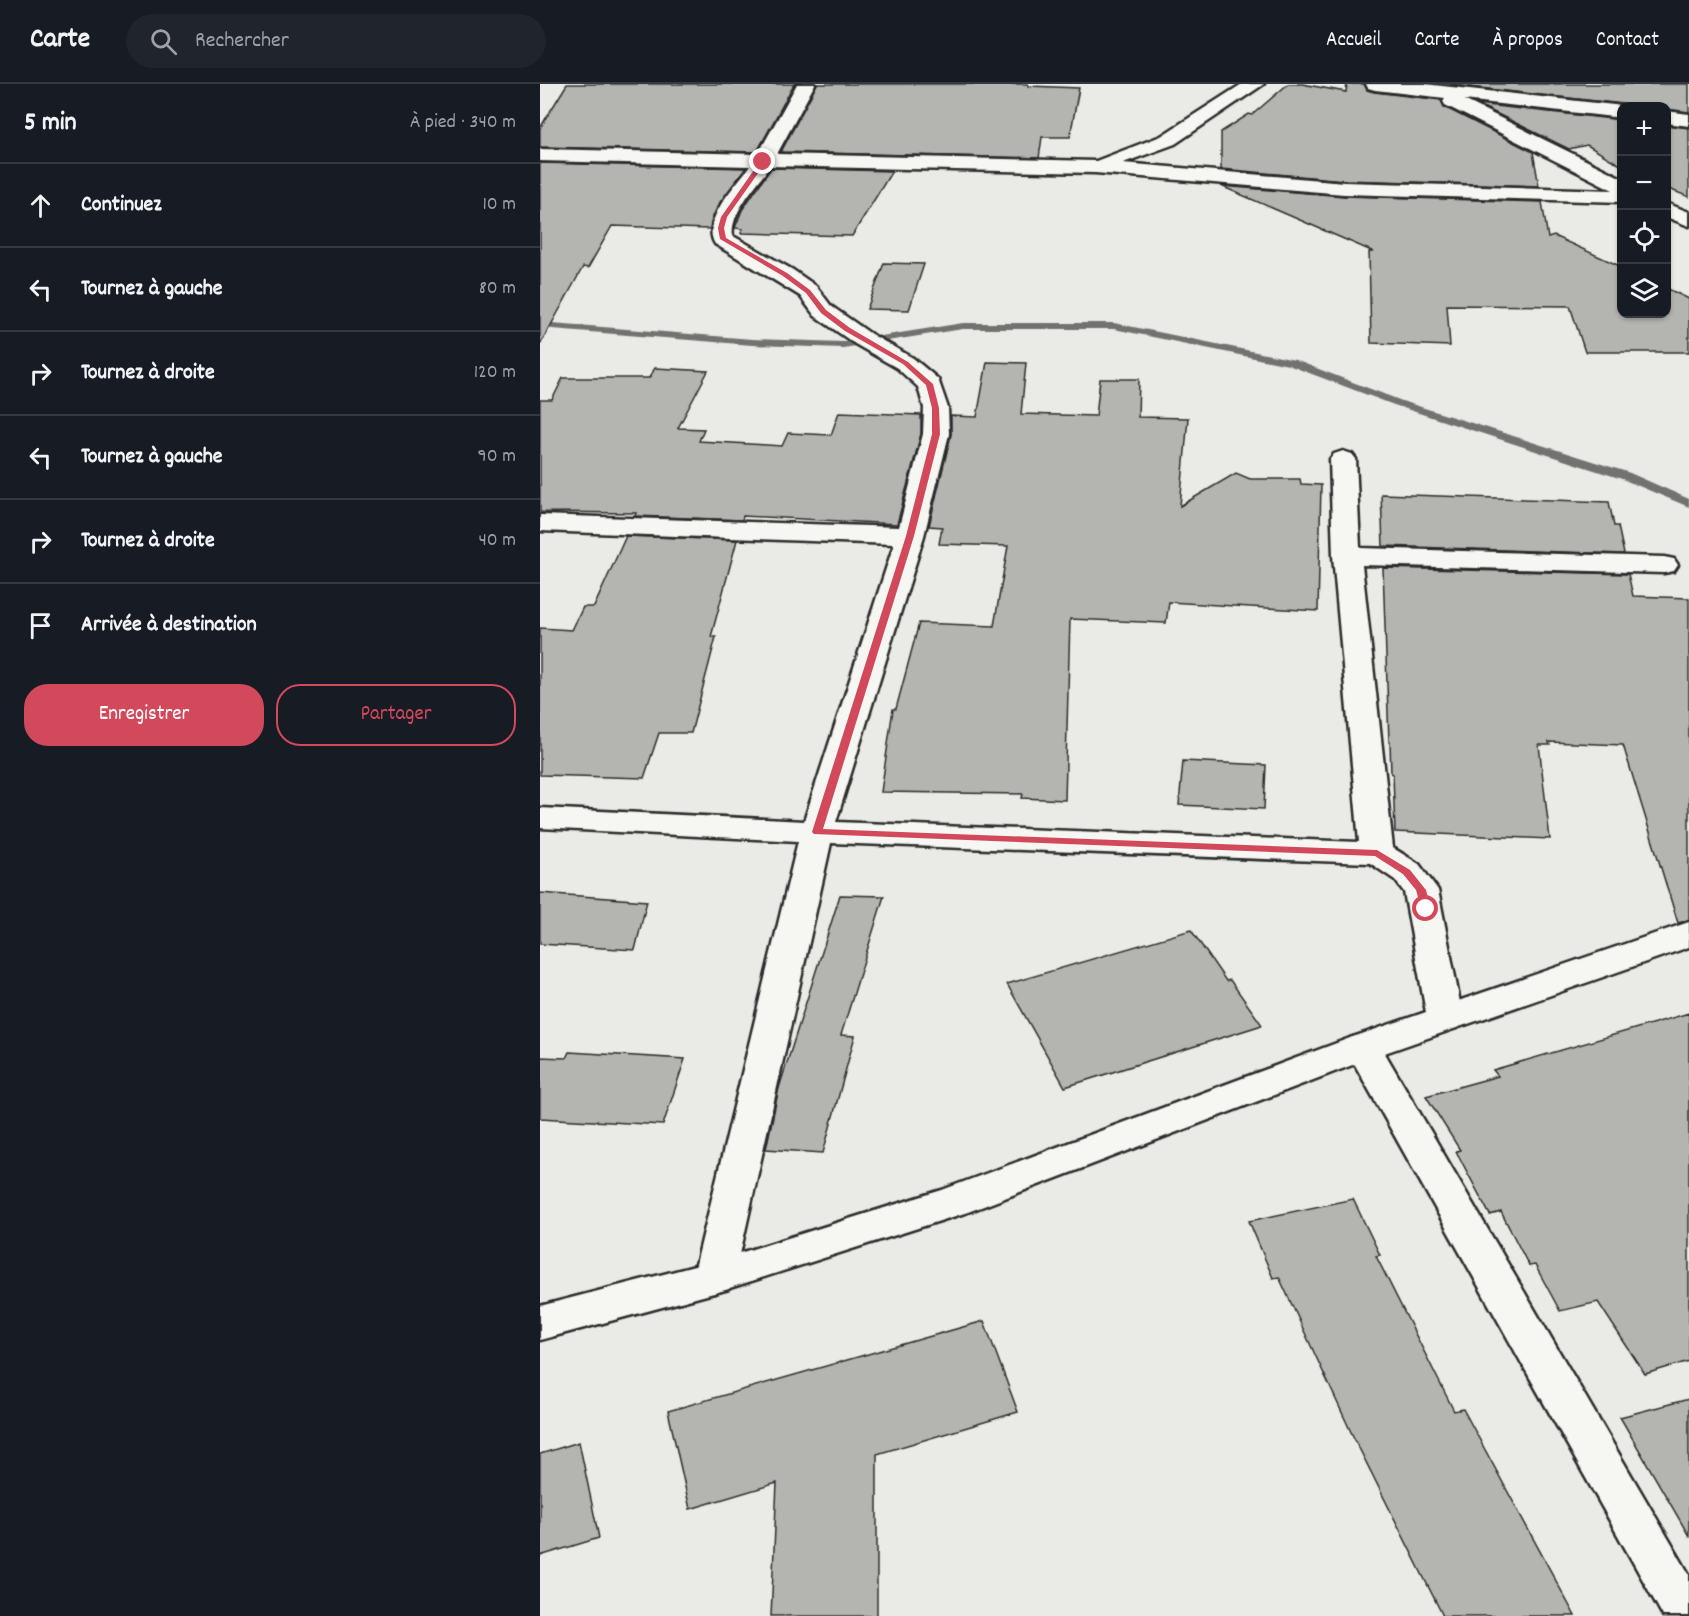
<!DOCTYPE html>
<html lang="fr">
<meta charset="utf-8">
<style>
body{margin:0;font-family:Dekko,sans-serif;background:#20242c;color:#f1f3f6}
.controls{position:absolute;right:18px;top:18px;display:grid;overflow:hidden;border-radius:12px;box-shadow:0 2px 4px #0004}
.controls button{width:54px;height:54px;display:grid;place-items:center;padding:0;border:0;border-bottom:2px solid #363941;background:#171b24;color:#f1f3f6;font:30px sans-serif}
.stop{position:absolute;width:18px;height:18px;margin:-14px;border:4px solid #d1495b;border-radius:50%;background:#fff}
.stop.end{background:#d1495b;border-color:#fff;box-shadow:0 2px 6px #0008}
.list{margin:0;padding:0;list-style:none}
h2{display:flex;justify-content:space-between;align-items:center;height:78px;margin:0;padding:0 24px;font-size:26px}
h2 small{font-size:20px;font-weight:400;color:#9ea1a6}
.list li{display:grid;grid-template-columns:39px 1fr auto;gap:18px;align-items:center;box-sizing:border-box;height:84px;padding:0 24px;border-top:2px solid #363941}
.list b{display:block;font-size:22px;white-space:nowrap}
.list em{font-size:20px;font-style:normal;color:#9ea1a6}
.actions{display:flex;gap:12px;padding:18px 24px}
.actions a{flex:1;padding:14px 0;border:2px solid #d1495b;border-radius:24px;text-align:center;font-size:21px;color:#d1495b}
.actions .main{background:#d1495b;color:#fff}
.icon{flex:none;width:33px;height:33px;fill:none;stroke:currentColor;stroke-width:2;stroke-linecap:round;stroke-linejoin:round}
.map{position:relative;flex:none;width:1149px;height:1532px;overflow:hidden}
header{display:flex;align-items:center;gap:36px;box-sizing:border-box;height:84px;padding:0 30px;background:#171b24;border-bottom:2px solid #363941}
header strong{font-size:28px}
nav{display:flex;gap:33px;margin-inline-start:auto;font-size:21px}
.search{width:420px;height:54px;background:#20242c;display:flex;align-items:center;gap:15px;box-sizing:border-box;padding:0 21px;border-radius:33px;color:#9ea1a6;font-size:22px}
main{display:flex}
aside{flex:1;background:#171b24}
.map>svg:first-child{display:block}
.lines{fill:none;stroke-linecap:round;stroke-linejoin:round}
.stream{fill:#727270;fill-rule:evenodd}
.building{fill:#b4b4b1;stroke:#2b2b2b;stroke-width:1.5}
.minor-casing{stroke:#2b2b2b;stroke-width:5}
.tertiary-casing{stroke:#2b2b2b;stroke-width:5}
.minor{fill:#f6f6f2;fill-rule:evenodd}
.tertiary{fill:#f6f6f2;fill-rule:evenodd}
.route{fill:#d1495b}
</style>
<header>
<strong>Carte</strong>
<div class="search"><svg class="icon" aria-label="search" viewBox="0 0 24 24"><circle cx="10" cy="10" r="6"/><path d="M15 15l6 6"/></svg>Rechercher</div>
<nav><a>Accueil</a><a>Carte</a><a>À propos</a><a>Contact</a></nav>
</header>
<main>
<aside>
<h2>5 min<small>À pied · 340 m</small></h2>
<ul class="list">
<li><svg class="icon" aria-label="ahead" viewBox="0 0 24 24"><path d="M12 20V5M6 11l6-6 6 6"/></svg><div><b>Continuez</b></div><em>10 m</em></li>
<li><svg class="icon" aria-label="left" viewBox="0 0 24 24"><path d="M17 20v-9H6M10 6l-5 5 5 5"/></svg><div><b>Tournez à gauche</b></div><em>80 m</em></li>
<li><svg class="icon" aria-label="right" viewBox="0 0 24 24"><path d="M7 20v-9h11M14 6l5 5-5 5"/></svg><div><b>Tournez à droite</b></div><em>120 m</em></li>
<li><svg class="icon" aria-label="left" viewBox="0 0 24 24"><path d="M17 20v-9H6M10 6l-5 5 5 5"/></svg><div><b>Tournez à gauche</b></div><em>90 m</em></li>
<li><svg class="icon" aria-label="right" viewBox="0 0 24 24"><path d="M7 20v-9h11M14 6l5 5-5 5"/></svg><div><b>Tournez à droite</b></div><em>40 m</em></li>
<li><svg class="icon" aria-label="arrive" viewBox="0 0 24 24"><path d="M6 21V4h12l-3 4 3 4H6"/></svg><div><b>Arrivée à destination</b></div></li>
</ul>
<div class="actions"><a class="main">Enregistrer</a><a>Partager</a></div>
</aside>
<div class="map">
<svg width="1149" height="1532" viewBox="0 0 1149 1532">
<rect width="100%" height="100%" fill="#eaeae6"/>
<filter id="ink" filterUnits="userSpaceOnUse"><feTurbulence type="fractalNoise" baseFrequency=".0167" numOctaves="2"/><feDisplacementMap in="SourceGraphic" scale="12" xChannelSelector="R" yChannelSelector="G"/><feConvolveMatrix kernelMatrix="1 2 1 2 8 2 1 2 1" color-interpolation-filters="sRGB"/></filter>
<g filter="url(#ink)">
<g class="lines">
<path class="stream" d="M0,238l212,17 91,3 120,-19h151l181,37 107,41 228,72 59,26v8l-67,-28 -228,-74 -106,-40 -174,-36h-151l-120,19 -91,-3 -212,-17z"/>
</g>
<g class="building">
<path d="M27,0h227l-37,68 -217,-5v-19z"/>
<path d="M277,0h211v2l51,2 -9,49h-28l-3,21 -258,-6z"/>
<path d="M748,0h14l44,8 1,-8h17l3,6 7,2 67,8 3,7 89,45 6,34 -195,-6 -123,-11v-37l28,-18 3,1z"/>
<path d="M904,0h245v28l-23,-3v-3h-41l-2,-2z"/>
<path d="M937,20l145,16v46l-35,-21 -18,4z"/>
<path d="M1126,41l23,3v69l-23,-9z"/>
<path d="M0,79l206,5 -26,34 -10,27 -98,-3 -24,42 -5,-1 -43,78z"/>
<path d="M231,84l121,3 -40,65 -111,-3 2,-4 -8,-1 7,-18z"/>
<path d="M681,102l123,10 198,6 6,36 6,-2 68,31v47h44v-26l23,11v53h-104l-15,-46 -123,-1 3,41 -79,-3 -2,-91h5z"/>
<path d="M344,179l40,1 -15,46 -42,-1z"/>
<path d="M447,278l39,1 -5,51 75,2 4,-37h39l-1,38 50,1 -8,88 56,-33 14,6h50l1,5 20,1 -3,126 -149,-9 -3,21 -96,-4 -5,181 -43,-2 1,-4 -142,-2 12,-83h3l23,-86 75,3 14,-80 -69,-2 3,-17 -13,-1 22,-91v-19l26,1z"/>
<path d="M115,284l53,3 -30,57 26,1 -5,12 83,5 6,-13 43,2 8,-23 82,3v19l-24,90 -154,-8 -1,4 -107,-4 1,-3 -96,-1v-112h12l11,-22h86z"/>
<path d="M841,410l228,8 5,24h4l6,28 -241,-8z"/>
<path d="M86,452l111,4 -26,97h5l-25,96h-32l-15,45 -104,-3v-147l32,2 11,-23h11z"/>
<path d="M843,484l245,6 5,22 56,2v322l-11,3 -55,-178 -74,-3 1,3h-11l11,94 -155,-7 -2,-58 -2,-1 -1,-31h-1z"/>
<path d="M643,677l83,4 -2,44 -85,-4z"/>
<path d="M0,809l107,8 -12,49 -95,-6z"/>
<path d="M300,811l44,1 -43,139 14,1 -32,117 -57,-4 13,-61z"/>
<path d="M651,846l35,51 4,-1 32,45 -197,62 -58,-103z"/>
<path d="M1149,929v348l-44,13 -47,-72 -38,9 -25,-46 -6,1 -28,-54 -11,3 -34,-64 4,-1 -34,-54 72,-20 -5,-6z"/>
<path d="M29,968l116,7 -22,66 -123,-7v-61l26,1z"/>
<path d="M813,1115l27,56 -4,1 78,155 9,-2 112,207h-132l-92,-184 -72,-155 -6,1 -24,-57z"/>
<path d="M444,1237l34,91 -141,42v162h-106l6,-133 -87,26 -22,-98z"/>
<path d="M1149,1315v137l-69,-119z"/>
<path d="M39,1358l20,96 -59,18v-102z"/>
</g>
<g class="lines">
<defs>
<g id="minor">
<path d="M257,0h18l-38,70 319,7 65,-25 81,-52h22l-89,60 -52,19 221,19 269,8 -168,-85 -2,-4 2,-3 -70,-8 -7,-2 -2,-4h58l199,22 -1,12 -158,-18 158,78v24l-278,-8 -249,-21 -325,-7c-12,18 -41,48 -37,70l60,34 23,16 15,20 40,28 42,24 25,21 10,29 1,26 -25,102 -88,286 523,20 -26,-286 -3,-97 4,-5 9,-3 9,3 4,5 4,89 304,9 10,2 4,6 -4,6 -10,2 -302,-8 31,283 26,16 19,26 25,128 -5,9 -13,4 -13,-4 -5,-9 -23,-126 -9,-12 -25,-17 -539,-20 -96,434 -6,12 -15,4 -15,-4 -6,-12 105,-436 -258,-13v-20l264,13 90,-277 -354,-13v-16l359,12 24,-93 1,-26 -6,-21 -21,-19 -42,-24 -40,-28 -15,-20 -85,-52c-15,-23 22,-60 35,-78l-210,-5v-12l218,5z"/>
<path d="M1126,27l23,3v12l-23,-3z"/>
<path d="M1126,119l23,9v14l-23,-9z"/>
<path d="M823,950l13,4 313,536v42h-26l-318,-569 5,-9z"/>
</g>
<path id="tertiary" d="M1149,838v25l-313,109 -408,156 -254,81 -174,47v-34l174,-45 228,-71 408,-152z"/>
</defs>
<use href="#minor" class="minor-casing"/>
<use href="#tertiary" class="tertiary-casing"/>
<use href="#minor" class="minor"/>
<use href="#tertiary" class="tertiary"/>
</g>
</g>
<path class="route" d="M221,76l5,2 -39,55 -3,11 2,10 61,35 23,17 16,20 24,18 58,34 25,22 6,24 1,26 -26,102 -91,293 554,21 33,20 16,20 5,19 -2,2h-7l-6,-21 -13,-16 -28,-18 -561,-22 -2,-2 94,-296 26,-102v-26l-6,-23 -23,-21 -58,-33 -24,-18 -15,-20 -23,-17 -63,-37 -2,-11 3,-11z"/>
</svg>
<div class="controls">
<button>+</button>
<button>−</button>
<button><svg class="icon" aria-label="locate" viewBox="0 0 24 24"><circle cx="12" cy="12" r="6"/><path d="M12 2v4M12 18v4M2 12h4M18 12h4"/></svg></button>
<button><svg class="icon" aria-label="layers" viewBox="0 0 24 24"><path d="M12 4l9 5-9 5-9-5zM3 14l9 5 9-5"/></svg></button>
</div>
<div class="stop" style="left:886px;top:825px"></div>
<div class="stop end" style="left:223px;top:78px"></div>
</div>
</main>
